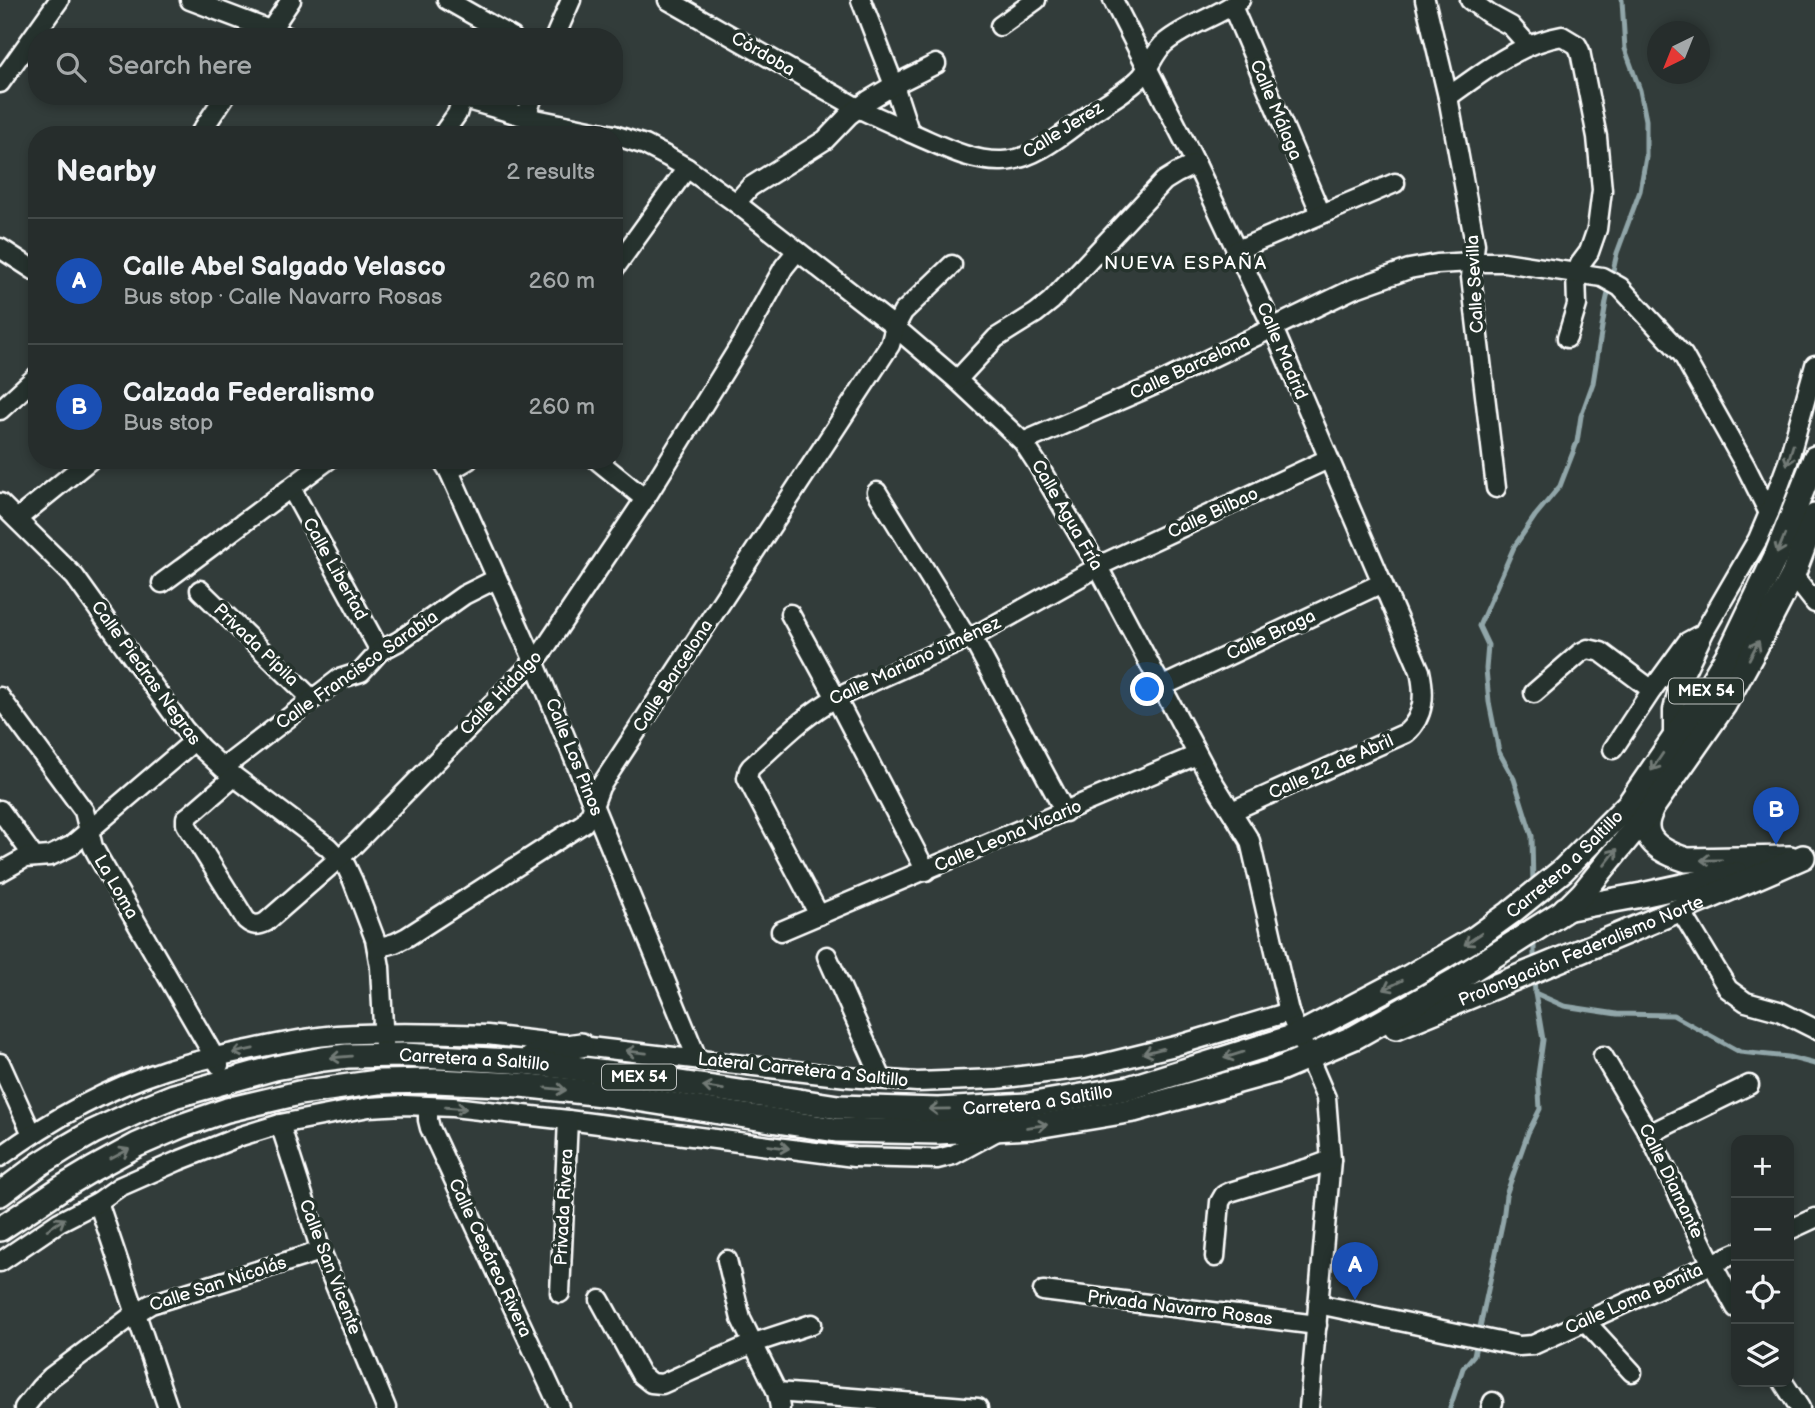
<!DOCTYPE html>
<meta charset="utf-8">
<style>
body{margin:0;font-family:"Balsamiq Sans",sans-serif;background:#2e3534;color:#f1f3f6}
.controls{position:absolute;right:21px;bottom:21px;display:grid;overflow:hidden;border-radius:14px;box-shadow:0 4px 10px #0003}
.controls button{width:63px;height:63px;display:grid;place-items:center;padding:0;border:0;border-bottom:2px solid #424948;background:#262d2c;color:#f1f3f6;font:35px sans-serif}
.compass{position:absolute;left:1647px;top:21px;width:63px;height:63px;border-radius:50%;background:#262d2c;box-shadow:0 4px 10px #0003;rotate:223deg}
.you{position:absolute;left:1148px;top:690px;width:24px;height:24px;margin:-18px;border:5px solid #fff;border-radius:50%;background:#1a73e8;box-shadow:0 0 0 10px #1a73e833}
.badge{display:grid;place-items:center;width:46px;height:46px;border-radius:50%;background:#ffd166;color:#fff;font-size:23px;font-weight:700}
.pin{position:absolute;translate:-50% -58px;filter:drop-shadow(0 2px 4px #0008)}
.pin::after{content:'';position:absolute;top:37px;width:24px;height:21px;background:inherit;clip-path:polygon(0 0,100% 0,50% 100%)}
.list{margin:0;padding:0;list-style:none}
h2{display:flex;justify-content:space-between;align-items:center;height:91px;margin:0;padding:0 28px;font-size:30px}
h2 small{font-size:23px;font-weight:400;color:#a4a8a9}
.list li{display:grid;grid-template-columns:46px 1fr auto;gap:21px;align-items:center;box-sizing:border-box;height:126px;padding:0 28px;border-top:2px solid #424948}
.list b{display:block;font-size:26px;white-space:nowrap}
.list p{margin:0;font-size:23px;white-space:nowrap;color:#a4a8a9}
.list em{font-size:23px;font-style:normal;color:#a4a8a9}
.icon{flex:none;width:38px;height:38px;fill:none;stroke:currentColor;stroke-width:2;stroke-linecap:round;stroke-linejoin:round}
.map{position:relative;flex:none;width:1815px;height:1408px;overflow:hidden}
.search{position:absolute;background:#262d2c;box-shadow:0 4px 10px #0003;left:28px;top:28px;width:595px;height:77px;display:flex;align-items:center;gap:18px;box-sizing:border-box;padding:0 24px;border-radius:28px;color:#a4a8a9;font-size:26px}
.panel{position:absolute;background:#262d2c;box-shadow:0 4px 10px #0003;left:28px;top:126px;width:595px;height:343px;border-radius:28px}
.map>svg:first-child{display:block}
.lines{fill:none;stroke-linecap:round;stroke-linejoin:round}
.stream{stroke:#91a6a9;stroke-width:5}
.minor-casing{stroke:#fff;stroke-width:23}
.major-casing{stroke:#fff;stroke-width:28}
.minor{stroke:#26332d;stroke-width:18}
.major{stroke:#26332d;stroke-width:23}
.oneway{stroke:#727a76}
.labels{text-anchor:middle;dominant-baseline:central;stroke-width:7;stroke-linejoin:round;paint-order:stroke}
.shield{fill:#26332d;stroke:#bec2c0;stroke-width:2}
.shield-label{font-size:16px;font-weight:bold;fill:#fff}
.street-label{font-size:18px;fill:#fff;stroke:#26332d}
.neighbourhood-label{font-size:19px;letter-spacing:2px;fill:#fff;stroke:#26332d}
</style>
<div class="map">
<svg width="1815" height="1408" viewBox="0 0 1815 1408">
<rect width="100%" height="100%" fill="#323c3a"/>
<filter id="ink" filterUnits="userSpaceOnUse"><feTurbulence type="fractalNoise" baseFrequency=".0143" numOctaves="2"/><feDisplacementMap in="SourceGraphic" scale="14" xChannelSelector="R" yChannelSelector="G"/><feConvolveMatrix kernelMatrix="1 2 1 2 8 2 1 2 1" color-interpolation-filters="sRGB"/></filter>
<g filter="url(#ink)">
<g class="lines">
<g class="stream">
<path d="M1533,887l-1,-51 -18,-57 -15,-27 -10,-50 -3,-33 2,-24 -9,-19 35,-79 21,-31 25,-30 17,-44 4,-26 12,-33 13,-81 11,-49 23,-62 6,-34v-37l-6,-30 -15,-41 -3,-49"/>
<path d="M1534,939v25"/>
<path d="M1535,993l29,13 53,8 56,1 67,37 48,5 27,7"/>
<path d="M1450,1408l13,-40 11,-13 29,-135 3,-25 22,-62 12,-24 -2,-34 5,-35 -8,-47 -1,-16"/>
</g>
<defs>
<g id="minor">
<path d="M190,0l98,37"/>
<path d="M447,0l65,37"/>
<path d="M668,0l190,108c18,9 36,16 53,25 29,12 59,29 91,28 34,-1 66,-31 92,-50 15,-10 31,-19 44,-31 12,-10 15,-28 28,-38 22,-18 51,-25 74,-42"/>
<path d="M861,0l33,85 15,46"/>
<path d="M1113,0l83,164 77,164 147,343c5,23 5,45 -14,62l-174,78"/>
<path d="M1425,0l23,97 27,147 -4,33 25,211"/>
<path d="M1470,0l19,14 22,12 17,19"/>
<path d="M1232,6l89,208"/>
<path d="M1000,26l36,-26"/>
<path d="M266,37l25,-37"/>
<path d="M555,37l16,-37"/>
<path d="M0,83l59,-83"/>
<path d="M454,96l72,21 88,18"/>
<path d="M1448,97c36,-26 70,-53 114,-61l15,9 3,6 17,86 5,53 -5,39 -8,23 -9,12 -4,9 1,32 -10,33"/>
<path d="M526,117l7,-21"/>
<path d="M199,135l26,-39"/>
<path d="M442,135l15,-21 5,-15"/>
<path d="M614,135l31,10 23,12 19,11 49,35 159,124 62,53 66,62 15,23 60,102 109,205 43,69 39,171 37,86 5,62 -22,248"/>
<path d="M736,203l14,-16 75,-47 24,-25 20,-15 25,-15 42,-21"/>
<path d="M0,248l37,24"/>
<path d="M1237,250l158,-67"/>
<path d="M614,269l73,-101"/>
<path d="M957,380l39,-42 40,-25 15,-12 113,-120 13,-8 19,-9"/>
<path d="M0,410l37,-34"/>
<path d="M1023,442l134,-58 196,-95 56,-20 28,-5 35,-2h32l98,15 18,10 63,68 63,112 23,46"/>
<path d="M442,460l7,11 85,190 163,397"/>
<path d="M597,460l48,39"/>
<path d="M449,471l19,-11"/>
<path d="M291,488l89,163"/>
<path d="M877,492l85,138 14,15 89,167"/>
<path d="M0,503l75,74 109,152 17,19 22,20 105,79 18,19 7,15 22,58 5,28 4,78"/>
<path d="M17,519l73,-59"/>
<path d="M1793,575l22,28"/>
<path d="M162,583l166,-123"/>
<path d="M200,590l112,109"/>
<path d="M790,614l46,84 90,173"/>
<path d="M1161,687l221,-104"/>
<path d="M1534,693l46,-40 8,-4 13,3 51,38"/>
<path d="M0,697l84,114 9,36 6,11 120,207"/>
<path d="M1673,738v-28l7,-28 24,-50 54,-93 11,-26 19,-51 27,-97"/>
<path d="M1613,749l39,-59 35,-48 11,-6"/>
<path d="M223,768l116,-89 22,-7 19,-21 19,-10 65,-46 32,-16"/>
<path d="M234,777l-44,38 -4,3v6l60,96c7,6 12,6 20,2l87,-76 188,-192 104,-155 99,-160 40,-72 13,-16"/>
<path d="M0,810l34,47"/>
<path d="M0,872l25,-14 25,-2 21,-10 123,-105"/>
<path d="M1681,911l47,78 18,13 33,9 36,18"/>
<path d="M819,915l-72,-137 2,-8 2,-3c27,-24 53,-52 85,-69l144,-65 127,-71 221,-103"/>
<path d="M781,931l416,-176"/>
<path d="M377,948l18,-5 12,-6 177,-114 7,-11 9,-25 290,-442 5,-18 8,-15 49,-47"/>
<path d="M827,956l55,123"/>
<path d="M1603,1056l46,78 63,130 24,44"/>
<path d="M0,1063l32,71"/>
<path d="M428,1107v13l2,8 130,280"/>
<path d="M280,1124l41,127 65,157"/>
<path d="M1649,1134l100,-49"/>
<path d="M0,1157c49,-36 106,-68 165,-87 28,-9 59,-15 88,-21 28,-6 56,-12 84,-14 50,-3 100,-2 150,0l360,42 70,5 80,-3 88,-11 90,-22 114,-34"/>
<path d="M98,1202l70,206"/>
<path d="M1789,1230l26,-12"/>
<path d="M1215,1257l5,-55 4,-7 6,-3 82,-25 19,-7"/>
<path d="M727,1260l14,59 36,73 3,16"/>
<path d="M0,1262l59,-40 39,-20 21,-15 59,-26 63,-25 39,-12 89,-17 35,-2 49,2 115,13 286,37 83,2 16,-4 44,-24"/>
<path d="M1043,1291l274,34"/>
<path d="M560,1293l8,-173"/>
<path d="M600,1300l41,75 10,8 11,1 92,-41 58,-19"/>
<path d="M1318,1304l201,42 14,-1 203,-92"/>
<path d="M1585,1321l47,51"/>
<path d="M1783,1382l17,26"/>
<path d="M777,1392l201,16"/>
<path d="M24,1408l16,-20 11,-11 85,-64 15,-9 170,-53"/>
<path d="M1491,1408l2,-6"/>
</g>
<g id="major">
<path d="M1652,808c-2,5 -5,11 -5,17 -1,21 24,30 40,35l103,-2"/>
<path d="M1565,909l77,-14 95,-21"/>
<path id="s1" d="M1396,1027c136,-56 273,-111 407,-170"/>
<path d="M525,1062l20,-12 36,-5"/>
<path id="s2" d="M0,1194l40,-30 27,-17 26,-15 54,-25 27,-11 54,-15 47,-13 48,-9 24,-3 57,-1 121,7 89,11 224,34 100,3 90,-5 101,-17 170,-53 110,-58 65,-38 36,-26 52,-42 67,-67 76,-111 27,-45 44,-92 39,-98"/>
<path d="M0,1229l63,-42 30,-18 44,-24 44,-19 46,-16 72,-17 79,-11 57,-1 86,4 90,10 225,35 102,2 93,-5 103,-17 141,-39 80,-34 101,-57 111,-71 15,-15 70,-86 72,-103 27,-49 42,-81 22,-59"/>
</g>
</defs>
<use href="#minor" class="minor-casing"/>
<use href="#major" class="major-casing"/>
<use href="#minor" class="minor"/>
<use href="#major" class="major"/>
</g>
<defs><path id="oneway-shaft" d="M-6 0H5M1.5-3L5.5 0L1.5 3" fill="none" stroke-width="1.6" stroke-linecap="round" stroke-linejoin="round" transform="scale(1.75)"/></defs>
<g class="oneway">
<use href="#oneway-shaft" transform="translate(1790 455) rotate(107)"/>
<use href="#oneway-shaft" transform="translate(1781 544) rotate(112)"/>
<use href="#oneway-shaft" transform="translate(1754 650) rotate(-62)"/>
<use href="#oneway-shaft" transform="translate(1657 762) rotate(124)"/>
<use href="#oneway-shaft" transform="translate(1611 857) rotate(-52)"/>
<use href="#oneway-shaft" transform="translate(1711 860) rotate(179)"/>
<use href="#oneway-shaft" transform="translate(1473 939) rotate(146)"/>
<use href="#oneway-shaft" transform="translate(1393 985) rotate(153)"/>
<use href="#oneway-shaft" transform="translate(243 1051) rotate(168)"/>
<use href="#oneway-shaft" transform="translate(1153 1051) rotate(166)"/>
<use href="#oneway-shaft" transform="translate(636 1052) rotate(-174)"/>
<use href="#oneway-shaft" transform="translate(1234 1055) rotate(163)"/>
<use href="#oneway-shaft" transform="translate(341 1057) rotate(175)"/>
<use href="#oneway-shaft" transform="translate(713 1088) rotate(-171)"/>
<use href="#oneway-shaft" transform="translate(556 1089) rotate(6)"/>
<use href="#oneway-shaft" transform="translate(456 1108) rotate(4)"/>
<use href="#oneway-shaft" transform="translate(939 1109) rotate(179)"/>
<use href="#oneway-shaft" transform="translate(1037 1126) rotate(-8)"/>
<use href="#oneway-shaft" transform="translate(779 1147) rotate(7)"/>
<use href="#oneway-shaft" transform="translate(120 1154) rotate(-28)"/>
<use href="#oneway-shaft" transform="translate(56 1224) rotate(-32)"/>
</g>
</g>
<g class="labels">
<g class="shield">
<rect x="1669" y="678.5" width="74" height="25" rx="5"/>
<rect x="602" y="1064.5" width="74" height="25" rx="5"/>
</g>
<g class="shield-label">
<text x="1706" y="691">MEX 54</text>
<text x="639" y="1077">MEX 54</text>
</g>
<g class="street-label">
<text transform="translate(763 54) rotate(30)">Córdoba</text>
<text transform="translate(1276 110) rotate(67)">Calle Málaga</text>
<text transform="translate(1063 130) rotate(-32)">Calle Jerez</text>
<text transform="translate(1475 284) rotate(-93)">Calle Sevilla</text>
<text transform="translate(1282 351) rotate(67)">Calle Madrid</text>
<text transform="translate(1190 367) rotate(-25)">Calle Barcelona</text>
<text transform="translate(1213 513) rotate(-25)">Calle Bilbao</text>
<text transform="translate(1067 515) rotate(60)">Calle Agua Fría</text>
<text transform="translate(335 569) rotate(61)">Calle Libertad</text>
<text transform="translate(1271 635) rotate(-25)">Calle Braga</text>
<text transform="translate(256 645) rotate(44)">Privada Pípila</text>
<text transform="translate(915 661) rotate(-25)">Calle Mariano Jiménez</text>
<text transform="translate(357 670) rotate(-35)">Calle Francisco Sarabia</text>
<text transform="translate(146 673) rotate(54)">Calle Piedras Negras</text>
<text transform="translate(673 676) rotate(-57)">Calle Barcelona</text>
<text transform="translate(501 693) rotate(-46)">Calle Hidalgo</text>
<text transform="translate(574 757) rotate(68)">Calle Los Pinos</text>
<text transform="translate(1331 767) rotate(-24)">Calle 22 de Abril</text>
<text transform="translate(1008 836) rotate(-23)">Calle Leona Vicario</text>
<text stroke="none"><textPath href="#s2" startOffset="1661">Carretera a Saltillo</textPath></text>
<text transform="translate(116 887) rotate(60)">La Loma</text>
<text stroke="none"><textPath href="#s1" startOffset="200">Prolongación Federalismo Norte</textPath></text>
<text stroke="none"><textPath href="#s2" startOffset="506">Carretera a Saltillo</textPath></text>
<text transform="translate(803 1070) rotate(6)">Lateral Carretera a Saltillo</text>
<text stroke="none"><textPath href="#s2" startOffset="1073">Carretera a Saltillo</textPath></text>
<text transform="translate(1671 1181) rotate(64)">Calle Diamante</text>
<text transform="translate(564 1207) rotate(-87)">Privada Rivera</text>
<text transform="translate(490 1258) rotate(65)">Calle Cesáreo Rivera</text>
<text transform="translate(330 1267) rotate(69)">Calle San Vicente</text>
<text transform="translate(218 1284) rotate(-18)">Calle San Nicolás</text>
<text transform="translate(1634 1299) rotate(-24)">Calle Loma Bonita</text>
<text transform="translate(1180 1308) rotate(7)">Privada Navarro Rosas</text>
</g>
<g class="neighbourhood-label">
<text x="1186" y="263">NUEVA ESPAÑA</text>
</g>
</g>
</svg>
<div class="controls">
<button>+</button>
<button>−</button>
<button><svg class="icon" aria-label="locate" viewBox="0 0 24 24"><circle cx="12" cy="12" r="6"/><path d="M12 2v4M12 18v4M2 12h4M18 12h4"/></svg></button>
<button><svg class="icon" aria-label="layers" viewBox="0 0 24 24"><path d="M12 4l9 5-9 5-9-5zM3 14l9 5 9-5"/></svg></button>
</div>
<svg class="compass" viewBox="-18 -18 36 36"><path d="M0-13l5 13h-10z" fill="#e53935"/><path d="M0 13l5-13h-10z" fill="#a4a8a9"/></svg>
<div class="you"></div>
<div class="pin badge" style="left:1355px;top:1300px;background:#1a4fb4">A</div>
<div class="pin badge" style="left:1776px;top:845px;background:#1a4fb4">B</div>
<div class="search"><svg class="icon" aria-label="search" viewBox="0 0 24 24"><circle cx="10" cy="10" r="6"/><path d="M15 15l6 6"/></svg>Search here</div>
<section class="panel">
<h2>Nearby<small>2 results</small></h2>
<ul class="list">
<li><span class="badge" style="background:#1a4fb4">A</span><div><b>Calle Abel Salgado Velasco</b><p>Bus stop · Calle Navarro Rosas</p></div><em>260 m</em></li>
<li><span class="badge" style="background:#1a4fb4">B</span><div><b>Calzada Federalismo</b><p>Bus stop</p></div><em>260 m</em></li>
</ul>
</section>
</div>
